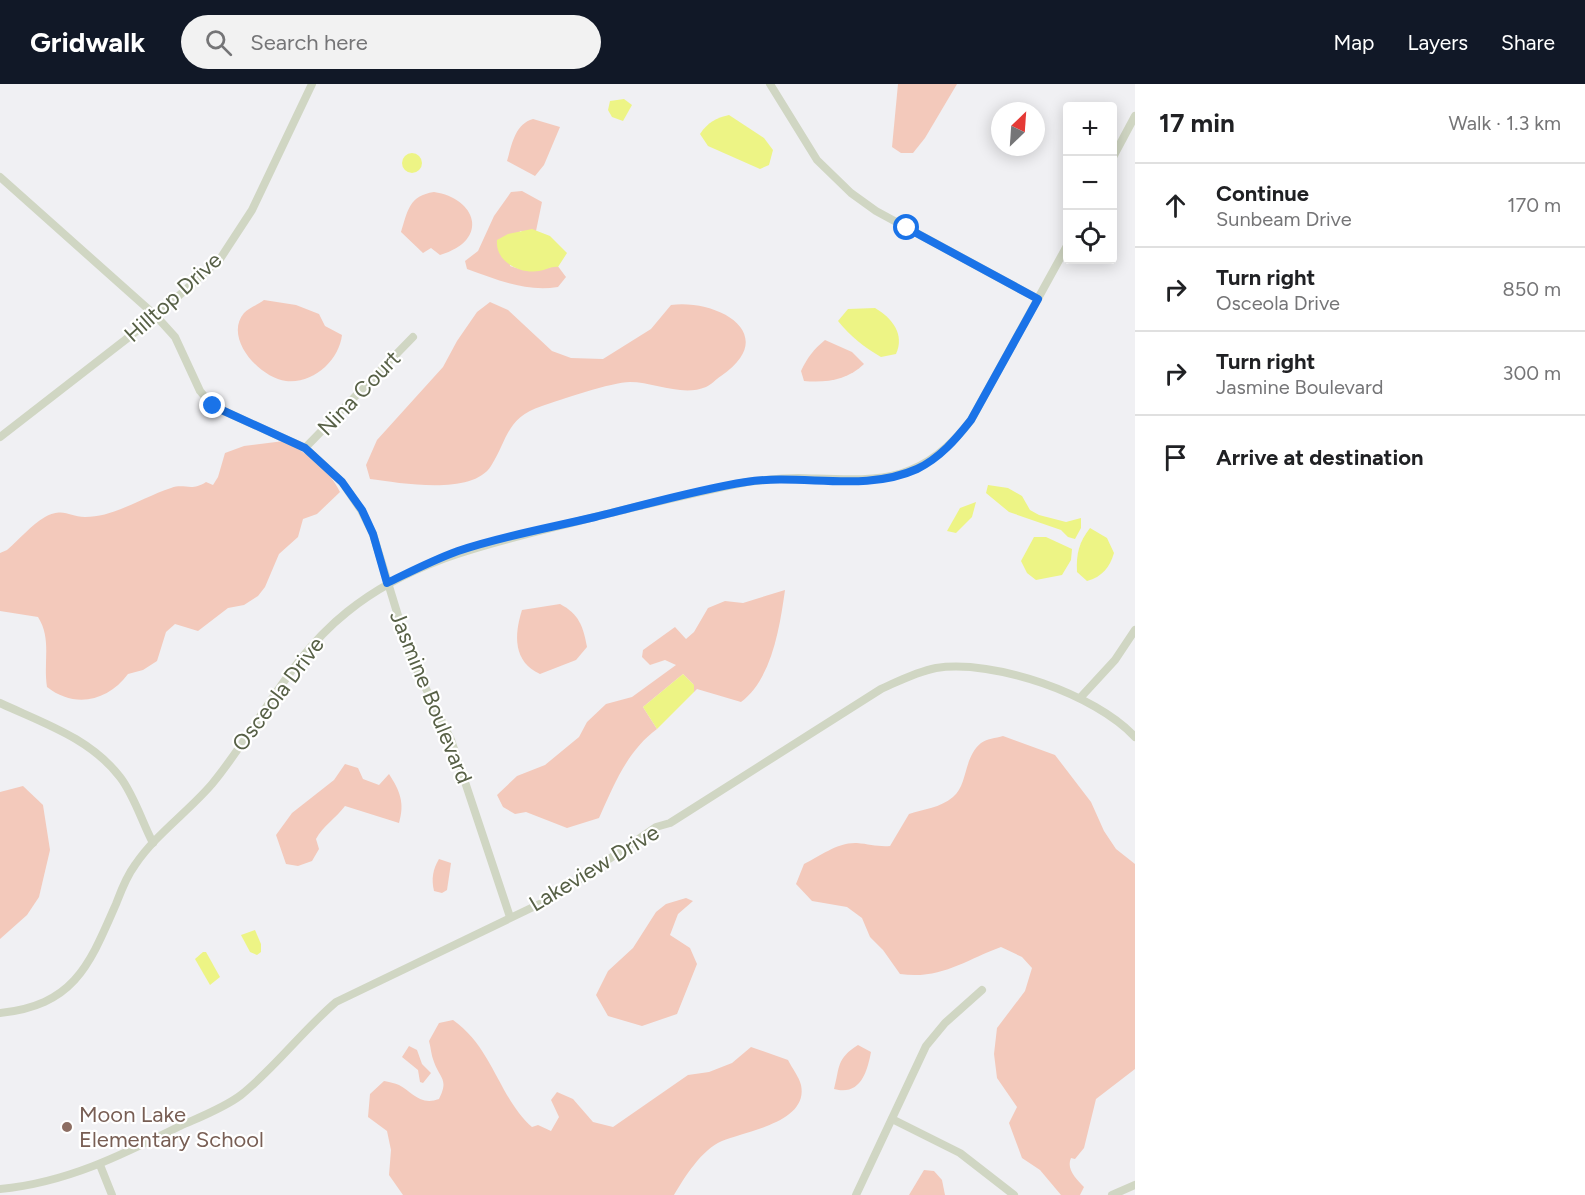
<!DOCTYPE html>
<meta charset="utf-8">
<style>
body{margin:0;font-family:Figtree,sans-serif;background:#f2f2f2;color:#202124}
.controls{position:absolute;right:18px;top:18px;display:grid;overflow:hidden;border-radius:6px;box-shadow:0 3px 15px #0003}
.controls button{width:54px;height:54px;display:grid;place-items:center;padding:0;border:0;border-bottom:2px solid #e0e0e0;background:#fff;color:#202124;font:30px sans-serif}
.compass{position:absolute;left:991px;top:18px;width:54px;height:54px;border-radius:50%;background:#fff;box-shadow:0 3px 15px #0003;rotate:25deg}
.stop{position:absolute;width:18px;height:18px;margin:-14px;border:4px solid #1a73e8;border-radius:50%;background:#fff}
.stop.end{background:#1a73e8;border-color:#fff;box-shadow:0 2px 6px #0008}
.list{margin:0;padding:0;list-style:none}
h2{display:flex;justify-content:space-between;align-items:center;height:78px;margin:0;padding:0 24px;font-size:26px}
h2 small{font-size:20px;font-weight:400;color:#757577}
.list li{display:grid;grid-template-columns:39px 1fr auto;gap:18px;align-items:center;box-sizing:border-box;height:84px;padding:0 24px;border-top:2px solid #e0e0e0}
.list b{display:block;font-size:22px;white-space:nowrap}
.list p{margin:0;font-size:20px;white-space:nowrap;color:#757577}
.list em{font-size:20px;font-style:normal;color:#757577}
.icon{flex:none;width:33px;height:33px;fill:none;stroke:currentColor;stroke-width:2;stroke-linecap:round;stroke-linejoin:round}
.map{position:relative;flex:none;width:1135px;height:1111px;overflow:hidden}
header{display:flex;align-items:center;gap:36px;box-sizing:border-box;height:84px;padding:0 30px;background:#111827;color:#fff}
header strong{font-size:28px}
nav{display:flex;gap:33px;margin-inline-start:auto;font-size:21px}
.search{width:420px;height:54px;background:#f2f2f2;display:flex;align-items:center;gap:15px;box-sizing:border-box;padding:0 21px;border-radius:33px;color:#757577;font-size:22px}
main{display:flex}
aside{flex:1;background:#fff}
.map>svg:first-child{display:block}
.green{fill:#f3c9bb}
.water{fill:#edf485}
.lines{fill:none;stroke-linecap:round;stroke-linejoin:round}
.minor{stroke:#d0d6c3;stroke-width:8}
.route{stroke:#1a73e8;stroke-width:8}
.education-dot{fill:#8d6e63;stroke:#fff;stroke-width:2}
.labels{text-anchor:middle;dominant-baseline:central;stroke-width:4.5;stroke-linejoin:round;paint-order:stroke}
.street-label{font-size:22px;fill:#576046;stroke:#fff}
.education-label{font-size:22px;fill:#785e54;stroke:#fff;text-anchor:start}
</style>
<header>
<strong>Gridwalk</strong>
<div class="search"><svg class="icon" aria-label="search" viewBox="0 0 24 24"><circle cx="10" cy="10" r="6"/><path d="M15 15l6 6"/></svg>Search here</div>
<nav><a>Map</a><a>Layers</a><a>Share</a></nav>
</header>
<main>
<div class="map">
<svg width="1135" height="1111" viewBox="0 0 1135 1111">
<rect width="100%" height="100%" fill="#f0f0f3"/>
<g class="green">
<path d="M898,0h59l-32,54 -12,15h-12l-9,-6z"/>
<path d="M533,35l27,8 -16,38 -9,11 -28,-15c5,-17 8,-37 26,-42z"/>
<path d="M522,107l20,11 -6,29h-16l-10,35c18,6 29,6 47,-1l9,12 -8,10c-33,5 -60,-7 -91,-18l-2,-8 13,-10 16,-35 17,-24z"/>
<path d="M434,108c42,6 57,48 6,63l-9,-7 -8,5 -22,-21c7,-22 8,-36 33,-40z"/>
<path d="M264,216l32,5 23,9 6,12 17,9c-3,25 -28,49 -56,46 -26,-3 -63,-43 -42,-68 5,-5 15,-9 20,-13z"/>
<path d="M490,218l18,8 44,41 19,7 32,1 48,-30 20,-24c48,-6 110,30 50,71 -5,3 -10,9 -15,11 -24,10 -52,-5 -76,-5 -18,0 -70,18 -88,24 -36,12 -34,33 -51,60 -19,30 -90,17 -121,13l-4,-14 11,-25 66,-73 14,-26 20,-29z"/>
<path d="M825,256l27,12 12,12c-16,16 -38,19 -60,17l-3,-10c6,-13 13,-22 24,-31z"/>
<path d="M284,357c23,12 45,28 56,51l-23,22 -14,5 -5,18 -19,17 -14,33 -7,9 -14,9 -16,3 -30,23 -23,-7 -9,8 -9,29 -14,9 -15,4c-20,27 -53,35 -81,13 -4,-25 5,-48 -9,-70l-38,-6v-58l7,-3c13,-11 24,-25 38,-33 19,-10 24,0 40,0 30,0 58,-20 86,-29 14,-5 20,4 35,-6l7,3 5,-8 7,-24 19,-7z"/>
<path d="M785,506c-5,36 -13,89 -44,112l-44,-13 -3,3 -1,-8 -10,-10 -40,33 14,22c-30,22 -43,56 -58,89l-32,10 -41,-16 -11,2 -12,-7 -6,-12 20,-19 28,-11 34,-28 8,-15 19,-18 26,-7 44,-32 -11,-5 -15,5 -8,-8 1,-7 32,-23 11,12 8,-7 14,-24 17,-7 18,2z"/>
<path d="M560,520c19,10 23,22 27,43l-11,13 -36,14c-27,-12 -26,-39 -18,-64z"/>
<path d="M1003,652l52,19 36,47 13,29 12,18 19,15v205l-39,30 -12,49 -9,11 -4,-1c-5,11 5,21 13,29l-4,8h-19l-21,-25 -18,-12 -13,-35 8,-16 -20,-29 -3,-24 3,-26 28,-37 7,-23 -10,-11 -21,-10c-36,13 -60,33 -101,27l-17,-24 -13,-13 -8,-19 -15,-11 -35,-6 -16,-17 8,-20c16,-8 34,-22 53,-21 12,1 21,4 33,3l19,-32c15,-5 31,-6 44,-17 15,-12 10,-39 28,-54 5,-4 15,-5 22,-7z"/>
<path d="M345,680l13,4 5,11 16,6 10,-11c11,17 16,29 10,49l-54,-17c-9,12 -22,20 -29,33l3,10 -7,12 -14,5 -12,-2 -10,-29 16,-22 42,-33z"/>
<path d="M23,702l20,19 7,45 -11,47 -12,18 -27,24v-147z"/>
<path d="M439,775l12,4 -4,27 -5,3 -8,-2c-3,-12 -1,-22 5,-32z"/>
<path d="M686,814l7,3 -15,13 -8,21 20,13 7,16 -20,50 -35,12 -34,-10 -12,-21 12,-24 25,-23 23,-36 10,-8z"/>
<path d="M453,936c40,28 46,78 79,107l6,-2 13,6 8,-14 -8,-17 6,-8 16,7 20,23 20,5 75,-52 21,-3 23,-9 19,-16 37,13c4,8 11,17 13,25 8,38 -56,46 -79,56 -20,8 -38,37 -48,54h-271l-14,-20 2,-25 -4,-19 -19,-14 2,-23 14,-13c5,1 11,2 15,4 13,7 21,21 40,14 10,-20 1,-20 -5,-37 -3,-7 -3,-14 -5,-21l10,-18z"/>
<path d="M858,961l13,7c-4,21 -11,44 -37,37 6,-22 2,-30 24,-44z"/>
<path d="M409,962l8,4 5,14 9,9 -8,10 -3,-1 -2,-12 -16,-13z"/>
<path d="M924,1086l10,1 8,9 3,15h-36z"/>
</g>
<g class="water">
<path d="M624,15l8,6 -9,16 -11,-4 -4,-7 2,-9z"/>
<path d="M729,31l35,23 9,12 -4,15 -9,4 -52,-23 -8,-12c8,-12 16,-16 29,-19z"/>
<circle cx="412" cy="79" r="10"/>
<path d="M532,145l18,7 17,17 -9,14c-6,-1 -12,3 -19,4 -19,3 -44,-9 -42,-31l11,-6z"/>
<path d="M875,224c17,10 30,26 21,46l-15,3c-17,-10 -30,-20 -43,-36l10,-12z"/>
<path d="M988,401l20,3 14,8 8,14 9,5 27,7 15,-4v10l-6,11 -7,-2 -7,-7 -52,-18 -23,-19z"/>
<path d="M976,418l-4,15 -16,16 -9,-2 13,-23z"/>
<path d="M1090,444l17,10 7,15c-4,14 -12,24 -27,28l-10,-9c-1,-18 2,-30 13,-44z"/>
<path d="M1034,453h12l26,12 -1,11 -9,15 -26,5 -9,-7 -6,-12z"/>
<path d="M683,590l11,11v7l-37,37 -14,-22z"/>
<path d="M255,846l6,14v8l-4,3 -7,-3 -9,-17z"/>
<path d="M203,868h3l14,25 -10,8 -15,-26z"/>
</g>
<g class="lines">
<g class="minor">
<path d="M770,0l47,76 34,33 25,18 162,88"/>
<path d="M1112,75l23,-43"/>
<path d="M0,93l156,139 19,21 25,54 13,15 92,42 37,34 19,28 12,24 38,124 40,82 59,177"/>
<path d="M0,353l156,-121 64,-57 32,-49 60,-126"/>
<path d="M305,364l108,-111"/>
<path d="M1080,614l35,-38 20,-30"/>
<path d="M0,619c43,20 90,35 120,74 14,18 22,45 33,66"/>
<path d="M0,929c74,-8 89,-47 116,-109 5,-13 10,-27 19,-39 21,-31 53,-53 77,-81 47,-57 76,-125 135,-172 65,-53 145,-69 224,-89 59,-15 117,-29 176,-41 17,-2 34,-4 51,-4 76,2 122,10 173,-58l97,-176"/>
<path d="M892,1035l68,34 54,42"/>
<path d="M100,1081l12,30"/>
<path d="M0,1105c66,-6 122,-34 180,-63 20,-9 44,-18 61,-31 35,-28 61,-64 95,-93l216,-104 104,-71 14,-4 211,-134c18,-8 35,-17 55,-21 58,-9 159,26 199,69"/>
<path d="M856,1111l70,-149 19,-23 37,-33"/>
<path d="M1112,1111l23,-10"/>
</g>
</g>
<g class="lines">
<path class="route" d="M213,322l92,42 37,34 20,28 11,24 14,49c23,-11 46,-23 71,-32 44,-15 91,-23 137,-34 50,-12 100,-27 151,-35 56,-9 118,11 171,-13 23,-11 39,-30 54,-49l67,-121 -131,-71"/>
</g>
<circle class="education-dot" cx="67" cy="1043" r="6"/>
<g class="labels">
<g class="street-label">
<text transform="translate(173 213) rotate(-42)">Hilltop Drive</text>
<text transform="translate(359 309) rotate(-46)">Nina Court</text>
<text transform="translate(278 610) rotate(-53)">Osceola Drive</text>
<text transform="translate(431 613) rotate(68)">Jasmine Boulevard</text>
<text transform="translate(594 784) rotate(-31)">Lakeview Drive</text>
</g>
<g class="education-label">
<text x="79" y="1030">Moon Lake<tspan x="79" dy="25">Elementary School</tspan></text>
</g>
</g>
</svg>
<div class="controls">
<button>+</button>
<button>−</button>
<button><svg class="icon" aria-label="locate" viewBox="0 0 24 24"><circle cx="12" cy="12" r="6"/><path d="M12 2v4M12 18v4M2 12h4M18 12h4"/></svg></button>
</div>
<svg class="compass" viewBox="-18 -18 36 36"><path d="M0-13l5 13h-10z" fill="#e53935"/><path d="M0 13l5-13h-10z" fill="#757577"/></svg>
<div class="stop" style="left:907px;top:144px"></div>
<div class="stop end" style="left:213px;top:322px"></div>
</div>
<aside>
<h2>17 min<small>Walk · 1.3 km</small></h2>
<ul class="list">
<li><svg class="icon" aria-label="ahead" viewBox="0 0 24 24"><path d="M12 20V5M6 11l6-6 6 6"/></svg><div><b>Continue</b><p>Sunbeam Drive</p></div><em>170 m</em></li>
<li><svg class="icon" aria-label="right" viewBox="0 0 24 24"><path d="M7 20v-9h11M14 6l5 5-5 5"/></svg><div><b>Turn right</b><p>Osceola Drive</p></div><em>850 m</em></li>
<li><svg class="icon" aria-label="right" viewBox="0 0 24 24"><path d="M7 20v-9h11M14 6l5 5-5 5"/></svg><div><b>Turn right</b><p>Jasmine Boulevard</p></div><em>300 m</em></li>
<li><svg class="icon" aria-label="arrive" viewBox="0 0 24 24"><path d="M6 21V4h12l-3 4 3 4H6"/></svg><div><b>Arrive at destination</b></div></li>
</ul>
</aside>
</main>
